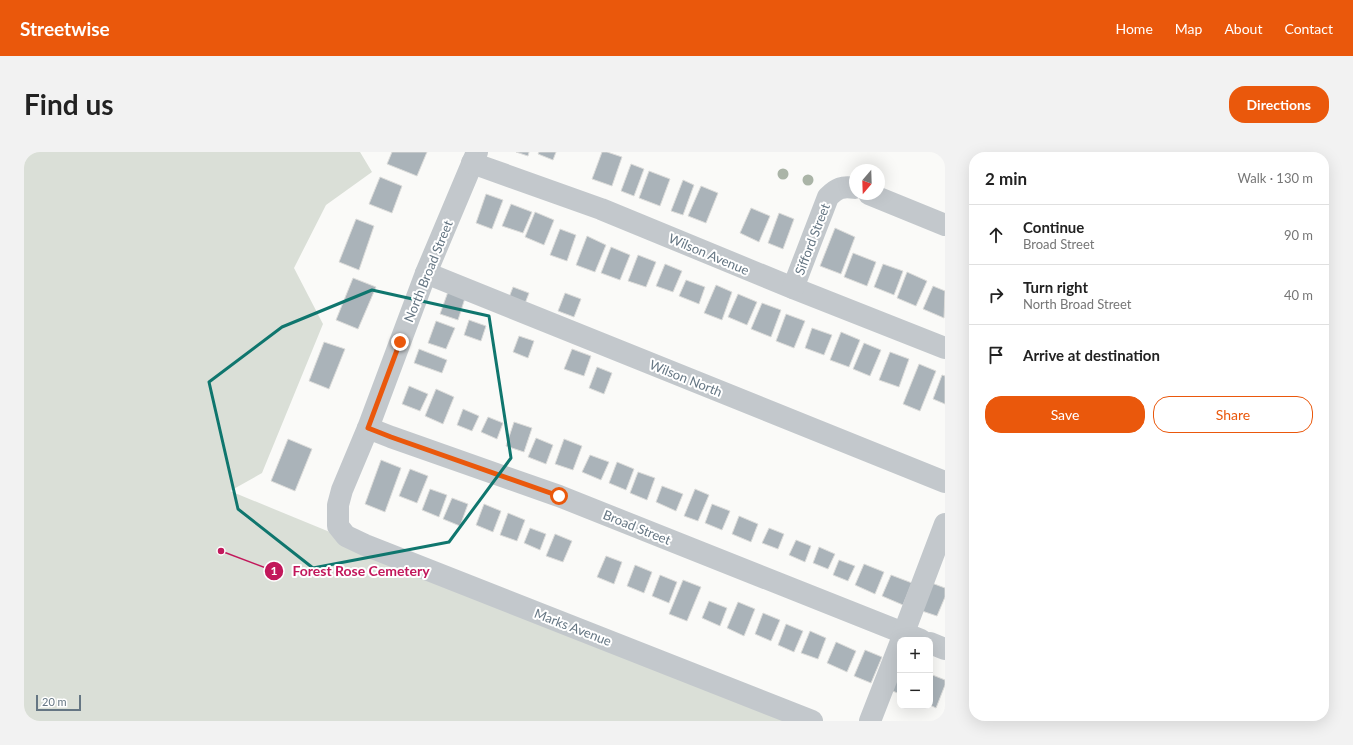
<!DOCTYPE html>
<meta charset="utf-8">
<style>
body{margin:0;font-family:Lato,sans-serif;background:#f2f2f2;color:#222}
.controls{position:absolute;right:12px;bottom:12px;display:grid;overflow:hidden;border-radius:8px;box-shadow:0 4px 16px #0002}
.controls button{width:36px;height:36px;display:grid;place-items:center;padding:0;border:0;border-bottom:1px solid #e0e0e0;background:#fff;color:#222;font:20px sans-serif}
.compass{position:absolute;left:825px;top:12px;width:36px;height:36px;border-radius:50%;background:#fff;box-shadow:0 4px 16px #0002;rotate:199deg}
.scale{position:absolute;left:12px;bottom:10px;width:45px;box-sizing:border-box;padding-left:4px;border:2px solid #657683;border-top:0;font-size:11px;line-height:14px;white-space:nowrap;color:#657683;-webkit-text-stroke:3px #fff;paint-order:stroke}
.stop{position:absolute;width:12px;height:12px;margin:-9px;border:3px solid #ea580c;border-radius:50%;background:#fff}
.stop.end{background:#ea580c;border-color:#fff;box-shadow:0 1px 4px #0008}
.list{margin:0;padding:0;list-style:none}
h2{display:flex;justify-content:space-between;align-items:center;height:52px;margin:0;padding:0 16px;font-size:17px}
h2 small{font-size:13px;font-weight:400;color:#767676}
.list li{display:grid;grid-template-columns:26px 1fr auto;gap:12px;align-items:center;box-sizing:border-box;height:60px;padding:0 16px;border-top:1px solid #e0e0e0}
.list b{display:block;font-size:15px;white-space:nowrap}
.list p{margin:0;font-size:13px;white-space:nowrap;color:#767676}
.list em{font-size:13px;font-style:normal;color:#767676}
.actions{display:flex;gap:8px;padding:12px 16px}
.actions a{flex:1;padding:9px 0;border:1px solid #ea580c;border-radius:16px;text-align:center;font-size:14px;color:#ea580c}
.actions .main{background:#ea580c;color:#fff}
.icon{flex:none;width:22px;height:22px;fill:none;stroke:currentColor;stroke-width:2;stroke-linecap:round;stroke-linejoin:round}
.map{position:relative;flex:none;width:921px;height:569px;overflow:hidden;border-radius:16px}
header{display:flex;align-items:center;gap:24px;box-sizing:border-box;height:56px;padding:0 20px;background:#ea580c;color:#fff}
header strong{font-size:19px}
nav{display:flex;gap:22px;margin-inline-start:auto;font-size:14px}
.intro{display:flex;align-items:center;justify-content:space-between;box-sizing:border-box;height:96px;padding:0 24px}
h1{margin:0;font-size:28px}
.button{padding:10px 18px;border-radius:16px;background:#ea580c;color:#fff;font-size:14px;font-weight:700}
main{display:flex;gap:24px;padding:0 24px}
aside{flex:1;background:#fff;border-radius:16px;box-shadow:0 4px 16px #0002}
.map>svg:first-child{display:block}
.green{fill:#dadfd7}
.building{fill:#aab3b9;stroke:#dcdcda}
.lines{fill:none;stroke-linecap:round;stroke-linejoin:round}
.minor{stroke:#c3c8cc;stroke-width:22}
.tree{fill:#aab4a7}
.route{stroke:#ea580c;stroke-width:5}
.marked{fill:none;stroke:#0f766e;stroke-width:3;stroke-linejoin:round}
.labels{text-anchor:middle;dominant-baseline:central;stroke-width:4;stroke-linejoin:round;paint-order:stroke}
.street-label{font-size:13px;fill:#657683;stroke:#fff}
.leader{fill:none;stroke:#c2185b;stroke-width:1.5}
.callout-dot{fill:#c2185b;stroke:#fff;stroke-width:1.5}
.mark-label{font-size:12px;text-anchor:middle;font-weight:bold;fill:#fff}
.callout-label{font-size:14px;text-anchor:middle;font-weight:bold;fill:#c2185b;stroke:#fff;stroke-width:4;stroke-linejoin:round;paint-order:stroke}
</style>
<header>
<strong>Streetwise</strong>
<nav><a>Home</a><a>Map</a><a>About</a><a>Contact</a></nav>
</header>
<div class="intro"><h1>Find us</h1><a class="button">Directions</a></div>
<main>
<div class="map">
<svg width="921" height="569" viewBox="0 0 921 569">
<rect width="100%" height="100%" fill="#fafaf8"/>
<path class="green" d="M0,0h336l12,20 -46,33 -32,63 29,56 -61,149 -32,18 560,230h-766z"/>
<g class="building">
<path d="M368,0h35l-10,24 -30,-12z"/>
<path d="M492,0h13l-1,4z"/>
<path d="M515,0h17l-3,8 -15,-6z"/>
<path d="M578,0h5l15,5 -10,29 -20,-7z"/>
<path d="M607,12l13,5 -10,27 -13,-5z"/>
<path d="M625,19l21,8 -10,27 -21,-8z"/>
<path d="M356,25l22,9 -10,27 -23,-9z"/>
<path d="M659,28l11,5 -11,30 -12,-4z"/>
<path d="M677,34l17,7 -12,30 -18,-7z"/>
<path d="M462,42l17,6 -11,29 -16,-6z"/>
<path d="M487,52l21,8 -9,21 -21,-7z"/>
<path d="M727,56l19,8 -11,26 -19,-9z"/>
<path d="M511,60l19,8 -10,25 -19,-8z"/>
<path d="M755,61l15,6 -11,30 -15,-6z"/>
<path d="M332,67l18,7 -15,44 -20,-8z"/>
<path d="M811,76l20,9 -14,37 -21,-8z"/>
<path d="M536,77l16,6 -9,26 -17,-6z"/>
<path d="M563,84l19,9 -11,27 -19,-7z"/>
<path d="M587,95l19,8 -10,25 -19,-7z"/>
<path d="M829,101l23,9 -9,24 -23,-9z"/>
<path d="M614,103l18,7 -10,25 -18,-6z"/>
<path d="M641,112l17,7 -9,21 -17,-6z"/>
<path d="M859,112l20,7 -9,24 -20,-8z"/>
<path d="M883,120l20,9 -11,25 -19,-8z"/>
<path d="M329,126l23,9 -18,42 -22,-9z"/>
<path d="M662,128l19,7 -6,17 -20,-8z"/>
<path d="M692,133l16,7 -10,28 -18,-7z"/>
<path d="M909,134l12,5 -1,27 -21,-9z"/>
<path d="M489,135l16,6 -5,13 -16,-6z"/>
<path d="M425,137l17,6 -8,25 -18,-6z"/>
<path d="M541,141l16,6 -7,18 -16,-6z"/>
<path d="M714,142l19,8 -10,23 -19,-8z"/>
<path d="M738,151l19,7 -10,27 -20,-8z"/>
<path d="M762,162l19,7 -11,27 -18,-7z"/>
<path d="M445,168l17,6 -5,15 -17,-6z"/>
<path d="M412,169l19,7 -9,21 -18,-6z"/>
<path d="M788,176l20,7 -8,20 -19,-7z"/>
<path d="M817,180l19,8 -11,27 -19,-7z"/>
<path d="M495,184l15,5 -6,17 -15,-6z"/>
<path d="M300,190l21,7 -16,40 -20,-8z"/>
<path d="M840,191l17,7 -11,26 -17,-7z"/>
<path d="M395,197l28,11 -5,13 -28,-10z"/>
<path d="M548,197l19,7 -7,20 -20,-7z"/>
<path d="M866,200l19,7 -10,28 -20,-7z"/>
<path d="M895,212l17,7 -16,40 -17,-7z"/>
<path d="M573,215l15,6 -8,21 -15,-6z"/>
<path d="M918,223l3,1v28l-12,-5z"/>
<path d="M385,234l19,8 -8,17 -18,-7z"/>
<path d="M412,237l18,8 -11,27 -18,-8z"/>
<path d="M439,257l16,7 -7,15 -15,-6z"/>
<path d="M464,265l15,6 -6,16 -16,-7z"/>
<path d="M490,270l18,6 -8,24 -18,-6z"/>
<path d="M512,286l17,7 -7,19 -18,-7z"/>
<path d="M264,287l24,10 -17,42 -24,-10z"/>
<path d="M540,287l18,7 -9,24 -18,-6z"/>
<path d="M566,303l19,7 -8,18 -19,-8z"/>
<path d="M357,308l20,8 -16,44 -20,-8z"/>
<path d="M593,310l17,7 -8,21 -17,-7z"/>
<path d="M386,317l18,7 -11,27 -18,-7z"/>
<path d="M614,320l17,6 -8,22 -17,-7z"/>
<path d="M638,334l21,8 -7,17 -20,-9z"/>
<path d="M406,337l17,6 -8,22 -17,-7z"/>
<path d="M671,337l14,6 -11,26 -14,-5z"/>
<path d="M428,346l16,6 -8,22 -17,-7z"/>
<path d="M460,352l17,7 -8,21 -17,-7z"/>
<path d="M688,352l18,7 -8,19 -17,-7z"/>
<path d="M484,361l17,7 -8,21 -17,-6z"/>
<path d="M715,364l19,8 -7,18 -19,-8z"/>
<path d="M506,376l16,6 -6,16 -16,-7z"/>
<path d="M745,376l15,6 -6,15 -16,-6z"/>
<path d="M531,382l17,7 -9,21 -17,-6z"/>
<path d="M772,388l15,6 -6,16 -16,-7z"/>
<path d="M795,395l16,7 -7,15 -15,-6z"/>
<path d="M582,404l16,6 -8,22 -17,-7z"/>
<path d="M815,408l16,6 -7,15 -15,-6z"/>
<path d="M840,412l20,8 -9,22 -20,-9z"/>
<path d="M611,413l17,7 -8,21 -17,-7z"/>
<path d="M636,423l17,7 -8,21 -17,-7z"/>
<path d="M867,423l21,8 -9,22 -21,-9z"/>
<path d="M659,428l18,7 -14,34 -18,-7z"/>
<path d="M905,430l16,6v9l-8,19 -18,-6z"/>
<path d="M685,449l18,7 -7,18 -18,-8z"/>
<path d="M714,450l17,7 -11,27 -17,-8z"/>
<path d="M739,461l17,7 -9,21 -16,-7z"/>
<path d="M762,472l17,7 -9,21 -16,-7z"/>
<path d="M786,479l16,7 -8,21 -17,-6z"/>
<path d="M812,490l20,9 -9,21 -20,-9z"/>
<path d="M841,498l17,7 -11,26 -17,-7z"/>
<path d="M876,511v31l-15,-6z"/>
<path d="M906,522l15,6v5l-9,23 -6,-3z"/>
</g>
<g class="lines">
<g class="minor">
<path d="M453,0l-51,121 -58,155 -26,62 -4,15v21l8,10 19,9 447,176"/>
<path d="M448,11l129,46 192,79 152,60"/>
<path d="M845,42l76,31"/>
<path d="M402,121l519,209"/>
<path d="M769,136l35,-91c9,-9 14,-11 27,-9"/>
<path d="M344,276l23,9 168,59 362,144"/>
<path d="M877,488l44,-116"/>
<path d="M906,491l15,6"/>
<path d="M846,569l30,-77"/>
</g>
</g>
<g class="tree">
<circle cx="759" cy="22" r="5.5"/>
<circle cx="784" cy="28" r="5.5"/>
</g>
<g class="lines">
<path class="route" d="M376,190l-32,86 23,9 168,59"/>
</g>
<path class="marked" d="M348,138l117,26 22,142 -62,84 -136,26 -75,-59 -29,-127 73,-55z"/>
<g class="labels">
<g class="street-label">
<text transform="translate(788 87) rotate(-69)">Sifford Street</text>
<text transform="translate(685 102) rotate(23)">Wilson Avenue</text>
<text transform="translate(404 119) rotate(-68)">North Broad Street</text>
<text transform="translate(662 226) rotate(22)">Wilson North</text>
<text transform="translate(613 375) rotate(22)">Broad Street</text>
<text transform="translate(549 475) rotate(21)">Marks Avenue</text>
</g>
</g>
<path class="leader" d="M197 399L250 419"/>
<g class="callout-dot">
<circle cx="197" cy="399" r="4"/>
<circle cx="250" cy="419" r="10"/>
</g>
<g class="mark-label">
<text x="250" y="423">1</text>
</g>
<g class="callout-label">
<text x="337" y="424">Forest Rose Cemetery</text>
</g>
</svg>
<div class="controls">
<button>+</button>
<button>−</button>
</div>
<svg class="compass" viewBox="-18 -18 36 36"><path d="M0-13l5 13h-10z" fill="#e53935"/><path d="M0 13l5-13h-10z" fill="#767676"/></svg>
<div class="scale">20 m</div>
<div class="stop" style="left:535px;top:344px"></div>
<div class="stop end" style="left:376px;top:190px"></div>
</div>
<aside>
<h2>2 min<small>Walk · 130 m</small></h2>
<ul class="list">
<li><svg class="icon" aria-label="ahead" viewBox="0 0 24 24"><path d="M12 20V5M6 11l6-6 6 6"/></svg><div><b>Continue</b><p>Broad Street</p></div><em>90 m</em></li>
<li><svg class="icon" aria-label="right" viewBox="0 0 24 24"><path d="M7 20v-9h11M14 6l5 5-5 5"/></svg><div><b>Turn right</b><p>North Broad Street</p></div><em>40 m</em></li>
<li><svg class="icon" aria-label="arrive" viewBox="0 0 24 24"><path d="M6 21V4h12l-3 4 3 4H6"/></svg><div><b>Arrive at destination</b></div></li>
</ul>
<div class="actions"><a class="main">Save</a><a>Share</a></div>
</aside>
</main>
